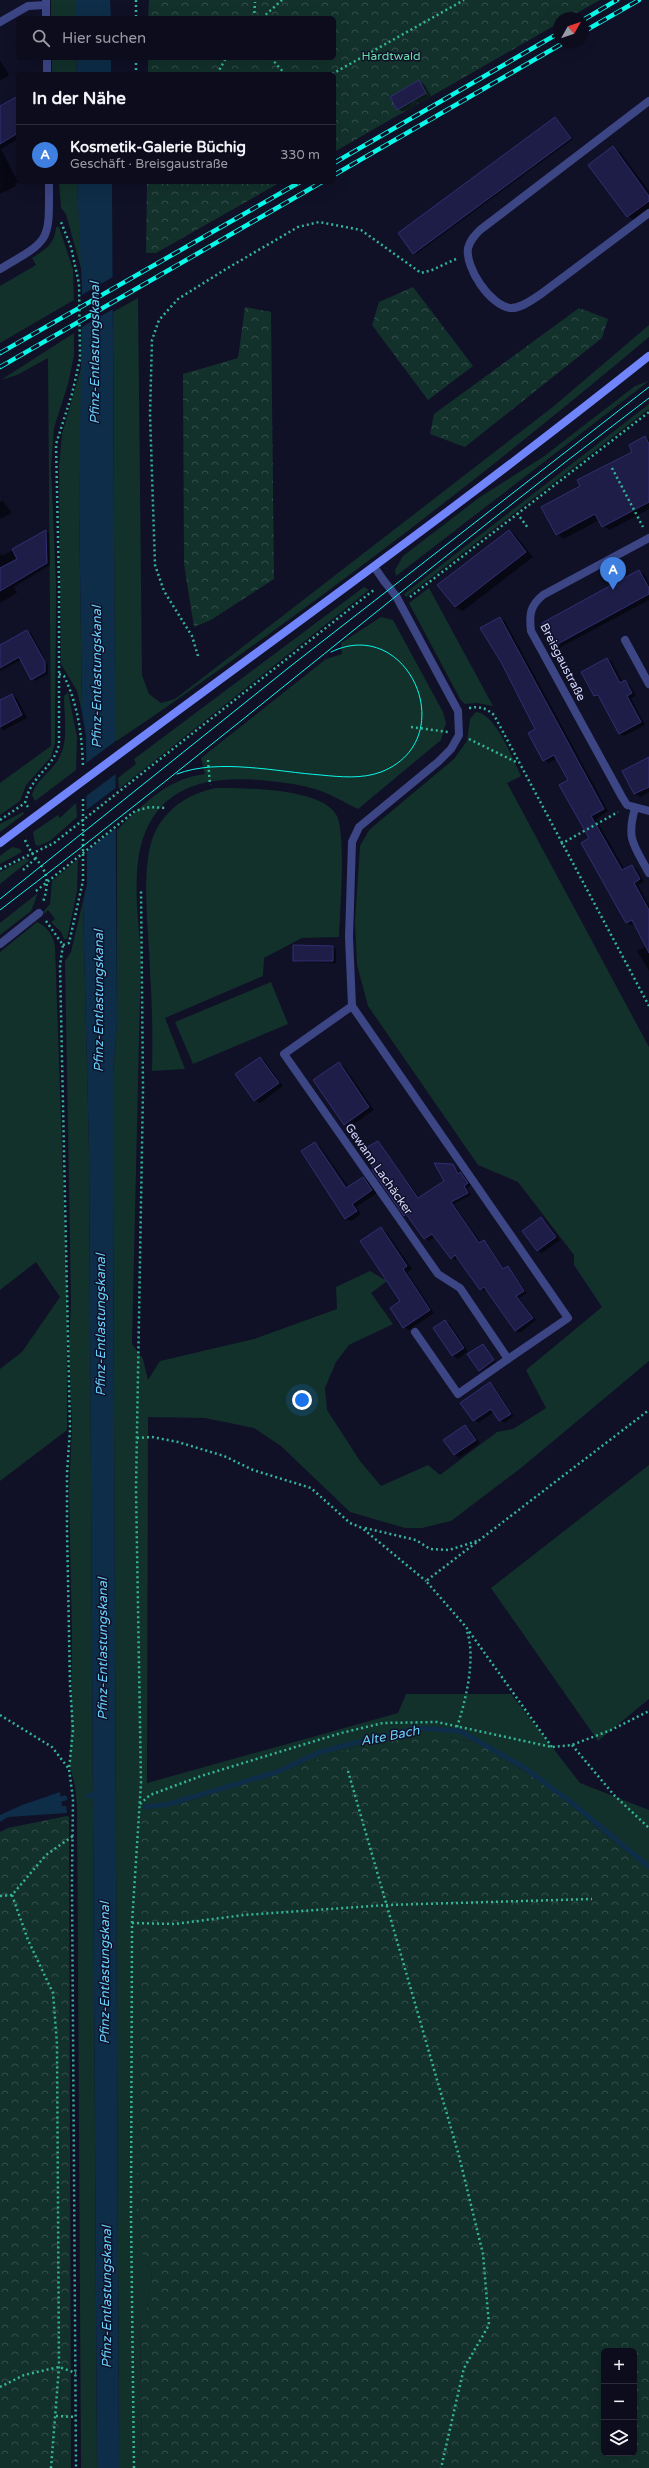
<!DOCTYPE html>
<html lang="de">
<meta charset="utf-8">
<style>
body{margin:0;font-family:"Varela Round",sans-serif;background:#151526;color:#f1f3f6}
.controls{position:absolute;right:12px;bottom:12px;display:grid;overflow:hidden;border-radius:6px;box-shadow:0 4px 16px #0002}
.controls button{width:36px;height:36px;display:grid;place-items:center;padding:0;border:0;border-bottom:1px solid #2c2c3b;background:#0c0c1d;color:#f1f3f6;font:20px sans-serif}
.compass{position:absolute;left:553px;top:12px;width:36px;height:36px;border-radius:50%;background:#0c0c1d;box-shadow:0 4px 16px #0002;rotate:50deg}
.you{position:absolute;left:302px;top:1400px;width:14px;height:14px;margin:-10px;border:3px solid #fff;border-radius:50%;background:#1a73e8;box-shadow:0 0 0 6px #1a73e833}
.badge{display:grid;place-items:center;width:26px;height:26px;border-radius:50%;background:#0f766e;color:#fff;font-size:13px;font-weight:700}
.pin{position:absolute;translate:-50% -33px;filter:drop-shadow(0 1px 2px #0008)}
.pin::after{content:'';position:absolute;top:21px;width:14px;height:12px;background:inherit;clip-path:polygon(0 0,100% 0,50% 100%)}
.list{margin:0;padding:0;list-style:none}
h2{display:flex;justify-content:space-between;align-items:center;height:52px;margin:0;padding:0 16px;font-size:17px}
h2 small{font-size:13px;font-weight:400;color:#9a9ba4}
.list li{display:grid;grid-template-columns:26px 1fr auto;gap:12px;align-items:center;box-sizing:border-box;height:60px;padding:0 16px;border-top:1px solid #2c2c3b}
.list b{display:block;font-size:15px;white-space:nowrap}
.list p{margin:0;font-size:13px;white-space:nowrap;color:#9a9ba4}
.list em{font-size:13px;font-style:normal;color:#9a9ba4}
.icon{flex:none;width:22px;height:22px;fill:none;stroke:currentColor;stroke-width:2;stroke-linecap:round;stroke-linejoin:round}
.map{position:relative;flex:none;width:649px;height:2468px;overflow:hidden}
.search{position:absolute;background:#0c0c1d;box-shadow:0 4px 16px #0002;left:16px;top:16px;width:320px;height:44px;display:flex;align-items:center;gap:10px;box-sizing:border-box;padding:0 14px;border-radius:6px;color:#9a9ba4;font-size:15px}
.panel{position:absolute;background:#0c0c1d;box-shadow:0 4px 16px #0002;left:16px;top:72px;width:320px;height:112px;border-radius:6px}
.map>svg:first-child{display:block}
.green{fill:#13312b}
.forest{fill:url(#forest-crowns);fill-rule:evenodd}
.water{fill:#0e2d48}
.pier{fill:#101027}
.shadow{fill:#0007}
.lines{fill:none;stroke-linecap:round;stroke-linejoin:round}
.stream{stroke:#0e2d48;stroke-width:5}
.building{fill:#1e1d47;stroke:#312f73}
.path{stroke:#33b698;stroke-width:2.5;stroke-dasharray:2 3;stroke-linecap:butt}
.lane{stroke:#3c4685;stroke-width:8}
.street{stroke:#3c4685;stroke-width:8}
.secondary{stroke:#7085fc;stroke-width:8}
.tram{stroke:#08f9e9;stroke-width:1}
.rail-casing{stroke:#08f9e9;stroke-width:4.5}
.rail{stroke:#101027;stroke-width:3;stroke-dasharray:9;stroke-linecap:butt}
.labels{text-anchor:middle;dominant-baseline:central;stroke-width:3;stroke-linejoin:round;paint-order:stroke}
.park-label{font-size:12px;fill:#64ddaa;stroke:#101027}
.street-label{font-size:12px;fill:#d7d9fe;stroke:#101027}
.water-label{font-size:13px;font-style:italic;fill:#68d0fb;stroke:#101027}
</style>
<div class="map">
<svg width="649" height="2468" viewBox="0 0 649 2468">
<defs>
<pattern id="forest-crowns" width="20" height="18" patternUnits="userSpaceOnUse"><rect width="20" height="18" fill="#13312b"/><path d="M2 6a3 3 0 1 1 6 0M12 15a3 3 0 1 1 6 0" fill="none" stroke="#354e4b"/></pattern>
</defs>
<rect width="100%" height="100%" fill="#101027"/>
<g class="green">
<rect x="51" y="0" width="25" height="18"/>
<path d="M52,58h25l-1,16h-24z"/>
<path d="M59,182h18l5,90 -16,-58 -5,-6z"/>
<path d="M56,227h3l14,42 1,31 -74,43v-57l36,-21 -4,-7c14,-9 23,-14 24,-31z"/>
<path d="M138,298l4,377 7,19 12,9 14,-4 379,-293 95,-81v12c-120,101 -242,197 -369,289 -54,39 -109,79 -165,116l-2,-430z"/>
<path d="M74,333v23l-6,28 -14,44 -3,39 5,117 -1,159 -4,14 -25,28 -6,16 -20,14v-32l51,-37 -3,-388 -31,17 -16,5z"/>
<path d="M83,361l-4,142 3,209 -5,-21 -16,-27 -2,-198 3,-32z"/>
<path d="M649,381l-253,195 -1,-6 8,-14 77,-59 63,-40 92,-71z"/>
<path d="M649,404v5l-243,188 -2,-3z"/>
<path d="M364,587l5,3 -250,199 -1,-11 18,-14 -2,-5z"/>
<path d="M429,588l64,118 -16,-3 -12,1 -5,-5 -51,-96z"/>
<path d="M381,617l12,3 50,92 3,11 -5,17 -83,69c-15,-7 -30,-17 -47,-21 -17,-5 -34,-6 -51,-8 -47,-3 -94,2 -115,53 -14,34 -7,84 -4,120l-9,391 11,15 5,21 12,-19 94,-22 83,-30 -1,-22 34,-16 17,10 -16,12 22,31 -44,21 -13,17 -11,26 2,22 33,51 21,25 47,-21 12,10 57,-43 16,-3 33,-21 -20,-38 76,-63 -28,-42v-10l-56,-73 -40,-17 -110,-159 -11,-41 -2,-43 5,-76 9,-16 85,-71 13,-18 3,-22 6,-7c21,3 36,46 45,64l-14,7 142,264v314l-128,107 -70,53 -29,7h-17l-55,-16 -69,-66 -27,-18 -49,-10 -57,-1 -1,366 251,-70 8,-19h105l69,89 69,27v58l-34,-24 -54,-49 -78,-50 -34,-8h-36l-40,4 -186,61 -45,4 2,454 8,14 -6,41 -6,1 2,152h-23l-6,-1267v-128l4,-49v-194c27,-26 49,-51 88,-56l-4,-16 125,-99 16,-5 -1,-11z"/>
<path d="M68,692l9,45 -1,33 -41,31 -3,-6c4,-16 20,-23 27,-37 10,-17 5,-43 5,-62z"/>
<path d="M216,788c28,0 107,0 121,28 9,21 3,95 2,121l-37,1 -38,20 -1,18 -98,42 20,51 -33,2c1,-34 0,-67 -2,-100 -1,-37 -11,-109 6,-141 13,-24 35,-37 60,-42z"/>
<path d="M76,803l1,14 -27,24 -12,5 -3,-2 -2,-12 25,-17 2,3z"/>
<path d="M23,812l1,2 -24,18v-8z"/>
<path d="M12,847l8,2 2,3 -22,12v-8z"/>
<path d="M26,858l4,2 -30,24v-12z"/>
<path d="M78,859l-1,32 -10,48h-3l-3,-7 -10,-10 4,-3 -7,-9 -4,4 -1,-2 7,-8 2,-23z"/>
<path d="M38,893l-7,18 -31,24v-12z"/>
<path d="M83,901l6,249 8,1318h-16l-4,-662 -2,-20 -5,-20 2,-128 -3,-148 3,-62 -3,-82 2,-44 -6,-341 6,-9z"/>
<path d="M37,922c10,4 16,13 18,24l12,346v138l-67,51v-112l22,-17 38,-55 -24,-35 -36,28v-338z"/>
<path d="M271,982l17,42 -95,40 -18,-42z"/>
<path d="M649,1465v234l-51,42 -107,-153z"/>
</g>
<g class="forest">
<path d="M149,0h451l-32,18h-9v5l-225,129v-78h-186v-16h186v-40h-186z"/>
<path d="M147,182h134l-125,71h-10z"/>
<path d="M413,287l60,79 -45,34 -56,-75 7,-23z"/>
<path d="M245,307l26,5 3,267 -63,41 -17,7 -10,-63 -1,-190 55,-16z"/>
<path d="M579,308l29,11 -6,19 -137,109 -35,-13 4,-20z"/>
<path d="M413,1737h36l34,8 78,50 54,49 34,24v600h-507l-2,-152 6,-2 6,-40 -8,-14 -7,-45 4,-409 46,-4 186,-61zM604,2351h30v102h-30z"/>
<path d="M67,1816l2,1 2,651h-71v-636l8,-4z"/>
</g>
<g class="water">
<path d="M76,0h34l1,18h-35z"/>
<path d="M77,58h34v16h-35z"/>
<path d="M77,182h35l5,842 -4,49v128l6,1267h-22l-8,-1318 -6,-249 4,-17 -1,-147 -4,-25 -3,-209 3,-212z"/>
<path d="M60,1792l2,14h4l1,7 -59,4 -8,5v-7l22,-10z"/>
</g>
<g class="pier">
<path d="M113,277l2,31 -35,20v-32z"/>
<path d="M117,740v33l-32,24v-33z"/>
<path d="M117,787v40l-32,26v-42z"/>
</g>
<g class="shadow">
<path d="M0,60l9,15 -9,6z"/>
<path d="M419,81l5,3 7,12 -28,16 -5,-3z"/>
<path d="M18,97v42l-17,10 17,33 -3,2 1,2 -16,8v-87z"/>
<path d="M556,118l17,21 -157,115 -2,-1z"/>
<path d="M613,148l7,4 29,39v20l-14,10 -7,-5z"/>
<path d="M645,437l4,2v70l-39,21 -7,-4 -4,-6 -35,19 -7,-5z"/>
<path d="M3,501l9,12 -12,6v-17z"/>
<path d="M46,531l3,2 1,32 -36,22 3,6 -17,10v-50l2,3z"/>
<path d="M509,531l7,5 17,21 -70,54 -8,-4z"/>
<path d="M639,571l5,3 5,9v17l-90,48 -5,-3z"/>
<path d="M500,618l5,3 103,190 -12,8 29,51 7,-4 5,3 7,13 -6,3 11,20v66l-12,-20 10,-5 -12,-23 -3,2 -5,-2 -37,-84 -20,-59 -13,-22 -8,5 -5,-3 -7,-31 -18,-31 2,-1z"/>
<path d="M27,631l4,2 17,32v9l-13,7 -3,-2 -11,-19 -21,11v-26z"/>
<path d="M607,659l5,3 11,21 6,1 7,12 -5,2 14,27 -21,11 -5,-2 -19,-36 -5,-2z"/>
<path d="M12,695l5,3 10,20 -25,13 -2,-30z"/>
<path d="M649,758v34l-9,5 -5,-3 -12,-22z"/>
<path d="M333,947l3,2v14l-38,-1 -4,-2z"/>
<path d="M260,1058l5,3 18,25 -23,17 -5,-3z"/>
<path d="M339,1063l5,3 30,44 -24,17 -5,-3 -30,-44z"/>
<path d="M378,1142l42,56 26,-17 6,-16 12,11 7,9 -4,3 4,7 -17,9 27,39 3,-1 3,2 18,26 3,-3 3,3 16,23 -8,5 17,22 -16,13 -4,-2 -29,-41 -3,1 -3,-2 -23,-31 -3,2 -3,-2 -17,-22 -6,5 -4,-3 -16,-22 -4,-1 -30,-46z"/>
<path d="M315,1143l5,3 29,42 14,-10 5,3 9,12 -21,14 5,7 -10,7 -5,-2 -44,-67z"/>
<path d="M541,1218l5,3 14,19 -18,13 -5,-3z"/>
<path d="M381,1228l5,3 26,38 -5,3 27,41 -25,17 -5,-3 -3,-26z"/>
<path d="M445,1321l5,3 18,27 -10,8 -5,-3 -19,-27z"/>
<path d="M483,1345l13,17 -15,9 -2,-1z"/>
<path d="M490,1383l4,3 20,30 -10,7 -10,-11 -16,11 -16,-20z"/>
<path d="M465,1426l5,3 10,14 -21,15 -4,-3 -10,-14z"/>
</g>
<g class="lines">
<g class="stream">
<path d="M88,1796l11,-3"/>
<path d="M55,1801l10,-3"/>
<path d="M145,1807l24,-3 108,-32 43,-20 50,-13 48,-11 42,3 65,37 47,35 77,64"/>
</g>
</g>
<g class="building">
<path d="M419,80l7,13 -29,17 -7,-13z"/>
<path d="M18,96v37l-18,11v-38z"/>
<path d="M555,117l16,21 -158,116 -15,-21z"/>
<path d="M613,146l36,50v5l-22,16 -39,-52z"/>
<path d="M645,436l4,8v58l-47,25 -7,-13 -39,21 -15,-28 39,-21 -3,-6 55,-28 -3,-7z"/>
<path d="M46,530l1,33 -47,28v-23l17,-9 -5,-10z"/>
<path d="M509,530l17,22 -71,55 -18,-22z"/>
<path d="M639,570l10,18v6l-95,52 -12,-23z"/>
<path d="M500,617l104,192 -13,7 31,54 10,-5 8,14 -6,4 15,27v43l-17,-33 -6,3 -45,-80 8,-5 -30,-53 9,-5 -14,-25 -11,6 -15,-28 7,-4 -34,-67 -21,-34z"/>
<path d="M27,630l18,32v10l-14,8 -12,-23 -19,11v-23z"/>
<path d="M607,658l13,25 5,-3 7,13 -5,3 14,26 -22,12 -21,-39 -4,1 -13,-24z"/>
<path d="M12,694l10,21 -22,12v-27z"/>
<path d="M649,757v30l-15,7 -12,-23z"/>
<path d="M293,945l40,1v15h-40z"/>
<path d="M260,1057l19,26 -25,18 -19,-27z"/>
<path d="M339,1062l30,45 -25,18 -31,-45z"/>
<path d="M378,1141l40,57 26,-17 -10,-18 19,1 5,10 2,-2 8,11 -4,3 4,7 -17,9 28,41 5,-3 19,29 5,-3 16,25 -8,5 17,22 -18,13 -31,-44 -4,3 -25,-35 -4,4 -19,-25 -8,5 -18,-25 -2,2 -32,-46 2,-1 -12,-19z"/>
<path d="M315,1142l31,46 17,-11 9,13 -20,14 5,7 -12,8 -44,-68z"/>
<path d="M541,1217l15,20 -19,14 -15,-20z"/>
<path d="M381,1227l26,39 -4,3 27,41 -27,18 -13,-20 10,-7 -40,-60z"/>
<path d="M445,1320l19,28 -12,8 -19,-28z"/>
<path d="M483,1344l11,16 -15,11 -12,-17z"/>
<path d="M490,1382l21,32 -12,7 -8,-12 -18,12 -13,-18z"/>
<path d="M465,1425l11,15 -22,15 -11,-15z"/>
</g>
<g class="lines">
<g class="path">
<path d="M136,0v18"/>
<path d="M254,18l1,-16"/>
<path d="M262,18l20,-18"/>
<path d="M136,58v16"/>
<path d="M271,58l14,16"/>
<path d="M217,74l9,-16"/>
<path d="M332,74l132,-74"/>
<path d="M612,468l31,59"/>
<path d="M517,513l11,15"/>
<path d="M410,597l239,-185"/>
<path d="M198,656l-6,-20 -28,-45 -9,-26 -5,-151 2,-74 7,-20 19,-21 48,-30 72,-42 21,-5 42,8 60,43 11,-3 24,-11"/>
<path d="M59,674l5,2c14,29 18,59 19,91"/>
<path d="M469,708c11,-2 17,0 25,7l155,291"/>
<path d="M411,727l37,5"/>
<path d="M469,739l49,24"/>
<path d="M208,760l2,25"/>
<path d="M28,807l-3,-4c6,-28 27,-33 34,-58v-160l-3,-141 16,-50 8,-35 -1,-75 -8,-37 -10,-25"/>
<path d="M0,820l25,-17"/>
<path d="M25,840c10,25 30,27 18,62"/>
<path d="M561,844l57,-32"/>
<path d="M0,869l54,-26 321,-254"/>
<path d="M23,870l14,-13"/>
<path d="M36,891l99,-80 15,-4 16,1"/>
<path d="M46,921l17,24 -3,20 10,465 -3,43v57l3,155 3,45 -4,39 4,30 -1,83 4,586"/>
<path d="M63,945l6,-2 14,-62v-83"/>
<path d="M137,1438l15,-1 26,5 46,14 29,14 58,18 39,35 12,5 64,53"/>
<path d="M365,1528l51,12 14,9 19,1 28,-9"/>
<path d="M0,1715l52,32 17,22"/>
<path d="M457,1727c9,-27 19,-69 10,-96"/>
<path d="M572,1745l42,50 35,33"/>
<path d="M552,1747l-86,-120 -40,-46 223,-171"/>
<path d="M348,1771l111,385 24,98 6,71 -25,43 -23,100"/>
<path d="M140,1804l10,-9 51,-19 140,-43 42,-10 54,-1 115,25 20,-2 39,-15 38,-19"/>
<path d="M12,1895l16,45 25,53 4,51 2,323 -8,101"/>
<path d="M0,1896l12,-1 34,-40 27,-19"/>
<path d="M132,1923l43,1 69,-9 143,-10 205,-6"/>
<path d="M0,2387l24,-12 35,-8 17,6"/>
<path d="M56,2416l20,1"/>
<path d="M134,2468l-3,-252 1,-293 9,-140 -5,-294 7,-400 -2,-200"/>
</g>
<g class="lane">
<path d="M649,101l-169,129c-5,5 -10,10 -12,18 -3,20 22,57 42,60 11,1 23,-9 31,-14l108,-81"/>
<path d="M625,640l24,44"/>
<path d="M635,808c-9,32 -1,37 14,65"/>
<path d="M349,937l3,-95 7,-15 79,-65 13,-13 8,-14 -1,-24 -62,-115 -12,-15"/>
<path d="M0,944l39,-31"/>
</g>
<g class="street">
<path d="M46,1v17"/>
<path d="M0,22l28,-16 18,-1"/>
<path d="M47,58v16"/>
<path d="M0,269c52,-30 49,-27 49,-87"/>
<path d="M649,538l-106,57c-13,11 -14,19 -12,36l91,166 5,8 22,6"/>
<path d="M375,568l9,13"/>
<path d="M349,937l3,69"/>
<path d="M352,1006l216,312 -60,41 -48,-71 -22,-14 -154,-220z"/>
<path d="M415,1332l43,62 50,-35"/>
</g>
<path class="secondary" d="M0,843c216,-163 437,-318 649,-487"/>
<g class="tram">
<path d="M177,774c41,-16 101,-2 144,1 20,2 41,4 60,-3 82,-32 28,-158 -50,-120"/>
<path d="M0,899l292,-234 357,-278"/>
<path d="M0,910c220,-167 429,-346 649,-512"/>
</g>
<defs>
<g id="rail">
<path d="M583,20l34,-20"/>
<path d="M583,32l56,-32"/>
<path d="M334,163l225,-130"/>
<path d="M334,175l231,-133"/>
<path d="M0,353l300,-171"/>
<path d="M0,367l322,-185"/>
</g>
</defs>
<use href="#rail" class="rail-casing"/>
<use href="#rail" class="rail"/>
</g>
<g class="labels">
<g class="park-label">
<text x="391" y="56">Hardtwald</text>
</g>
<g class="street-label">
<text transform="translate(563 662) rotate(63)">Breisgaustraße</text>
<text transform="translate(379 1169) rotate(55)">Gewann Lachäcker</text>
</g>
<g class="water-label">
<text transform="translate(95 353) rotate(-90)">Pfinz-Entlastungskanal</text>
<text transform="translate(97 677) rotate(-90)">Pfinz-Entlastungskanal</text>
<text transform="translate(99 1001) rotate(-90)">Pfinz-Entlastungskanal</text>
<text transform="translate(101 1325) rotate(-90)">Pfinz-Entlastungskanal</text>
<text transform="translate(103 1649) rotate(-90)">Pfinz-Entlastungskanal</text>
<text transform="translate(390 1736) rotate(-11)">Alte Bach</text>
<text transform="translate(105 1973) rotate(-90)">Pfinz-Entlastungskanal</text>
<text transform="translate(107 2297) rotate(-90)">Pfinz-Entlastungskanal</text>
</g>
</g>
</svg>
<div class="controls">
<button>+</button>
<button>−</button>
<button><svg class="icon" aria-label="layers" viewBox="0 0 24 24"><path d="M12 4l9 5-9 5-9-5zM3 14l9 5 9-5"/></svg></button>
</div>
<svg class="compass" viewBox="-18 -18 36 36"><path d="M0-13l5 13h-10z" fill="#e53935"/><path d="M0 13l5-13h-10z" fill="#9a9ba4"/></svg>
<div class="you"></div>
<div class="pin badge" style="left:613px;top:590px;background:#3f7fe0">A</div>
<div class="search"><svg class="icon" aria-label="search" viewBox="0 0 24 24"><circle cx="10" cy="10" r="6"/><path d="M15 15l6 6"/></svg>Hier suchen</div>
<section class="panel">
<h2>In der Nähe<small></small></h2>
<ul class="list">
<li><span class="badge" style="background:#3f7fe0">A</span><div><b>Kosmetik-Galerie Büchig</b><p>Geschäft · Breisgaustraße</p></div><em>330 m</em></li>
</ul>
</section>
</div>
